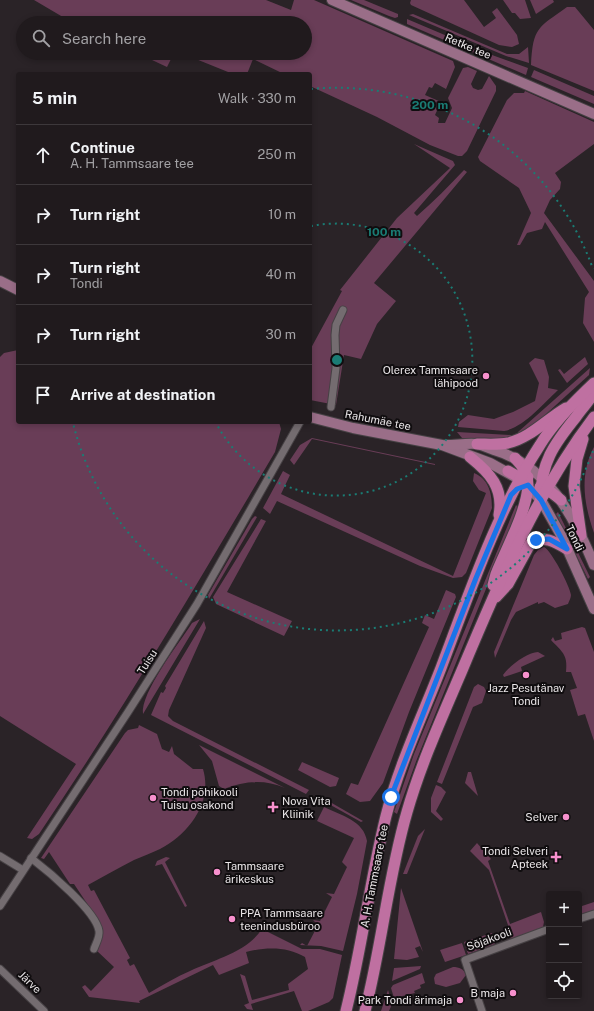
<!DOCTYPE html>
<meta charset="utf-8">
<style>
body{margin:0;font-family:"Public Sans",sans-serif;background:#282326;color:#f1f3f6}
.controls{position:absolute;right:12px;bottom:12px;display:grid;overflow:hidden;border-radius:4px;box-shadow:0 2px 6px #0003}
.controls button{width:36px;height:36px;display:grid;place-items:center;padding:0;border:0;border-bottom:1px solid #3d383b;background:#201a1d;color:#f1f3f6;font:20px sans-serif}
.stop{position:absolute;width:12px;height:12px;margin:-9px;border:3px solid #1a73e8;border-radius:50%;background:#fff}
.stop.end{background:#1a73e8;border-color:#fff;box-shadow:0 1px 4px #0008}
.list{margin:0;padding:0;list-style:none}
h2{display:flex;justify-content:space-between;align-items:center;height:52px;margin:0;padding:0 16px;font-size:17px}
h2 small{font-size:13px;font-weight:400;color:#a2a1a4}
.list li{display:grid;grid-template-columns:26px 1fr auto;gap:12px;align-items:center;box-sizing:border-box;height:60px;padding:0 16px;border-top:1px solid #3d383b}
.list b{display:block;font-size:15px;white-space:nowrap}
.list p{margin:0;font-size:13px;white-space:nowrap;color:#a2a1a4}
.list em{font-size:13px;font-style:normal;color:#a2a1a4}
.icon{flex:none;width:22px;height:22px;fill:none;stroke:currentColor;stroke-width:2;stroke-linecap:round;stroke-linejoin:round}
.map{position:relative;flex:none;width:594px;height:1011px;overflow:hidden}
.search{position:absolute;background:#201a1d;box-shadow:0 2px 6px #0003;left:16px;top:16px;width:296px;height:44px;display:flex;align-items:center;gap:10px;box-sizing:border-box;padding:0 14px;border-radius:22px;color:#a2a1a4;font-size:15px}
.panel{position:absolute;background:#201a1d;box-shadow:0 2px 6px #0003;left:16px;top:72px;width:296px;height:352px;border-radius:4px}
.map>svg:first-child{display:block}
.green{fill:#693d57}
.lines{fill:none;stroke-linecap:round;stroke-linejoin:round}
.street-casing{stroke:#464144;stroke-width:9}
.secondary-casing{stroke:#464144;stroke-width:12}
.primary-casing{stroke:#464144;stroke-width:13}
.street{stroke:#746c70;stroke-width:7}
.secondary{stroke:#9a6e88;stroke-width:10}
.primary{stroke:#bf70a1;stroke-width:11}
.route{stroke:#1a73e8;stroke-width:5}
.ring{fill:none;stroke:#1a7c74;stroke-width:2;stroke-dasharray:2 4}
.poi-dot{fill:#f790cd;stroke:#100d0f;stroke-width:1.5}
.labels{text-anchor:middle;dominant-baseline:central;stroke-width:4;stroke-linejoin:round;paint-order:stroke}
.street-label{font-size:11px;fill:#ebe7e9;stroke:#100d0f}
.poi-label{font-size:11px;fill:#ebe7e9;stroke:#100d0f;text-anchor:end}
.centre{fill:#1a7c74;stroke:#100d0f;stroke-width:2}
.ring-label{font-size:12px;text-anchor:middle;font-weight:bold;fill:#1a7c74;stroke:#100d0f;stroke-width:4;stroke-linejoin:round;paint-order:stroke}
</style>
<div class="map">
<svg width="594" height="1011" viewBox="0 0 594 1011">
<rect width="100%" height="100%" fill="#2a2327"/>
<g class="green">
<path d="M34,0h232l25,10 3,-10h20l139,61 2,6 -9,22 -11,-6 -3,5 -3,-1 -4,8 16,7 -6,13 4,3 -1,5h7l7,-15 -4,-10 15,-30 5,-1 9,4 -6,13 2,4 5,2 4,-1 7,-13 7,10v5l-29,60 -5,5h-4l-28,-11 -53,-28 -67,-31v-12h-26l-31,-15 -6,15h-14l-52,-21h124v-30h-232z"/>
<path d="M351,0h13l34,14v3l-3,1 -6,-2z"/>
<path d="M411,0h53l20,27 12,-9 -4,-6 5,-4 20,27 2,9 -7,3 -13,-2 -88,-40 -1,-2z"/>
<path d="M503,0h22l6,18 -11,1 -5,-6h-3z"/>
<path d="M530,0h23l1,2 -18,12z"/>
<path d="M567,7h8l19,23v61l-63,-26c2,-38 7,-37 36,-58z"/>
<path d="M413,14l94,40h12l9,-7 1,16 -23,-7 -97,-41z"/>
<path d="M407,19l85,36 36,13 -2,7 -119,-51z"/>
<path d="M137,53h37l-7,14z"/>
<path d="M534,70l60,26v8l-63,-27z"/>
<path d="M525,91l69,31v22l-39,29 6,9 -1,7 -10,11 -6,13 50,68v61l-11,-19 2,-25 4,-6 -44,-70 -3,7 -15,4 -7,12h-3l14,-32 -12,-25 -39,-27 -2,-4 29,-57 7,-7h10z"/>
<path d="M414,144l39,17 2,4 -41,48 3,3c17,-15 32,-30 47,-46l3,2 -93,111 22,18 -19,23 -16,35 -17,-4 -8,50 -26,-5v-50l32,-59 -2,-1 57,-72 53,-50z"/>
<path d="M18,350v72h261l2,7 -6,23c-76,129 -152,258 -236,382l-7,5 -5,-1 49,-74 -76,-48v-359l4,-4z"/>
<path d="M585,357l3,7 -21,19 -9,-13 2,-1 4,5z"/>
<path d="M535,358l9,2 5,17 -1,11 10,2c-14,13 -35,38 -54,41l-46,-4 1,-5 9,-7 26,4 19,-7 22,-11 4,-18 -10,-20z"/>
<path d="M590,368l-1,7 -55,50 -16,10v-3z"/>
<path d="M457,432l54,3 1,3 -35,2 -15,-2z"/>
<path d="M312,438l123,26v1l-123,-26 -18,26 -4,-5 10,-15z"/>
<path d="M594,447v86c-10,-29 -15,-58 0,-86z"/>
<path d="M283,471l7,4 -9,19 172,82 33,-83 -7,-3 -6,-9 1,-8c15,6 18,21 18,35l-26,65 -4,4 -9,1 -33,-12 -143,-65 -7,13 -7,-6z"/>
<path d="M516,505l2,2 -4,13 -97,239 -20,55 -3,-2 20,-58z"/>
<path d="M558,512l32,65 -2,2 -32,-65z"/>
<path d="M255,516l2,1 -48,82 -1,-4 44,-76z"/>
<path d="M261,519l5,2 -39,71 65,29 -8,15 -68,-32 -3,-7z"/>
<path d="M544,547c7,3 26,39 27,48 0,3 -2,6 -3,9l-13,4 -11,-6 -6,2v-2l-22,10 -5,8 -16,38 -1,-6 40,-97 4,-5z"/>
<path d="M446,590l9,4 1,3 -47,115 -26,71 -13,18 -10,1 -14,-8 5,-11 7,2 71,-158 -7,-4 3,-8 9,4z"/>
<path d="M200,619l-57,95c-3,-21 37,-72 49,-91z"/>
<path d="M204,621l2,7 -37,82 -1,6 5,5 132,67 4,2 -3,4 -155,-79 10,-23 2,1 3,-5 -1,-2z"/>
<path d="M582,627l3,1 9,24v89l-9,-27 -7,2 -8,-26 7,-2 -6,-16h-5c2,-18 -4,-20 -15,-32l2,-3 2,4 7,-2 -1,-6z"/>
<path d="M538,652l7,4 -24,11 1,4 -18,6 -1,-2c6,-9 25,-23 35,-23z"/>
<path d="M478,684l6,3 2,4 -4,12 -9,4 -31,77 -5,-2 37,-95z"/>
<path d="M139,725l18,9 5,15 7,3 3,-6 2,8 19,15h10c10,33 -14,65 -43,80 -8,4 -17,7 -26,11 -16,8 -31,17 -46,25l3,6 3,-1 36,68 -3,2 3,6 4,-2 15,29c14,-8 27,-16 41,-22 25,-12 56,-18 72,-42l40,20h18l22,6 -9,43 -4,4 -21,9h-6l-8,-20 -43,13 2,6 -6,-1 -3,-4 5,-2 -9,-29 5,2 7,24 37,-10 -1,-6 20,-15 -3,-12c-18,-11 -40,-10 -59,-5l3,11 -30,12 -6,-10 -74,36 1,2 -51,-6 -7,-10 3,-2 6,6 23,-24 -18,-17 4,-27 -26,-39h-4l-21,-32 -5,7 -3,-1 84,-125 3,-3 10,-2z"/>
<path d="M199,745l86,43c-21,-9 -40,-7 -61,1l-5,-3 -7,-25z"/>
<path d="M302,762l37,16 -3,8 -6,1 -32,-17z"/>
<path d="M468,772h3l7,24 -13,-13z"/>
<path d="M436,785l5,2 5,5 -10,19 7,8 -2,2 -10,-9v-14z"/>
<path d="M330,802l33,19 -2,1 -34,-19z"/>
<path d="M324,807c17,8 40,14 43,34l-10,53 -14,57 -22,-5 -21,-1 2,-2 5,3 11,-21 -5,-5 7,1 12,-24 -6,-4 8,1 13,-27 -5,-5 12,-24 -37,-17z"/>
<path d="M425,829l-18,45h-4l15,-38z"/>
<path d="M477,843l14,16 -3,2 22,63 31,-12 3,10 -1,5c-11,4 -35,21 -42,4l8,-3 -20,-58 -19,-19z"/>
<path d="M166,857l4,1 -5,4 22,44 -2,1 -23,-43 -7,2 2,-5z"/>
<path d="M401,888l22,64 -3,-6 -5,2 4,9 -12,3 -13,-1z"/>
<path d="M594,902v9l-15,5v-9z"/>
<path d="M492,933l3,11 -27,10 -4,-12z"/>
<path d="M462,943l4,12 -21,7 -5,-12z"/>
<path d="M421,966l-1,3 -28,12 2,-13z"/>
<path d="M453,967c6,0 11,2 13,8l-6,8 -14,4 -11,-3 -1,-6 2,-4z"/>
<path d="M422,973l3,10 -5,2 1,3 -7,3 1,2 -21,5 -3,-10 2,-3z"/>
<path d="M388,990l4,14 -3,7h-8z"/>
</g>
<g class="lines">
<defs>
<g id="street">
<path d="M331,407l5,-39 -1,-33 1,-10 7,-15"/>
<path d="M0,856l23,14"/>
<path d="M31,858c17,13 65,53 68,73 1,6 -3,12 -5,18"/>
<path d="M0,906l128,-194 69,-108 103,-182"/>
<path d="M579,919l15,-5"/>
<path d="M0,969l44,42"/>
<path d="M482,1011l-17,-51 84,-31"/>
</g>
<g id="secondary">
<path d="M332,0l262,114"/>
<path d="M0,281l18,9"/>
<path d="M310,417l43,11 89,17 48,18 29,16 22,21 21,37 32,72"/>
<path d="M446,445c10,0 21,-2 31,-1 5,1 12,4 17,6 54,16 80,66 100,115"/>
</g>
<g id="primary">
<path d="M477,444c10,0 21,1 31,-1 22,-5 39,-24 58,-35"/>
<path d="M470,457c20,16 34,31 29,58"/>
<path d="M508,471l9,5 11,1"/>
<path d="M540,487l12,6 9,7"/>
<path d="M541,499c-1,-35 13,-55 35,-82 6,-9 13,-15 18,-25"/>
<path d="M581,535l-7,-49 3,-27 6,-20"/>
<path d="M493,585l3,-11c10,-25 31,-63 32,-89 0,-11 -5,-19 -13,-27"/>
<path d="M496,597l12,-13 22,-40c14,-9 24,-3 37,5"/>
<path d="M346,1011c16,-64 24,-131 40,-195 13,-51 36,-99 55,-148 28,-74 56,-157 99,-223 14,-23 34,-43 54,-62"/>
<path d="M365,1011c17,-66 23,-134 42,-199 14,-49 36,-97 56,-144 36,-86 74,-176 131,-251"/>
</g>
</defs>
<use href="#street" class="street-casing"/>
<use href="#secondary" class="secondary-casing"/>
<use href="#primary" class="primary-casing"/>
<use href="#street" class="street"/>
<use href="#secondary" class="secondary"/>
<use href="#primary" class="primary"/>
</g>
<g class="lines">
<path class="route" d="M391,797l85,-219 35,-83 6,-6 11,-4 13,15 26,49 -18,-10 -13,1"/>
</g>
<g class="ring">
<path d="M311 226A136 136 0 1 1 216 423"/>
<path d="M593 451A272 272 0 0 1 73 423M311 89A272 272 0 0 1 593 269"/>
</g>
<g class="poi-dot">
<circle cx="486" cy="376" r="4"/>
<circle cx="526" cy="675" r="4"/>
<circle cx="153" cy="798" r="4"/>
<path d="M271 801h4v4h4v4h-4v4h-4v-4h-4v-4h4z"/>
<circle cx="566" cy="817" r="4"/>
<path d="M554 851h4v4h4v4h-4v4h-4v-4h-4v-4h4z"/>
<circle cx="217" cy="872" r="4"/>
<circle cx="232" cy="919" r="4"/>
<circle cx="513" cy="993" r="4"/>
<circle cx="460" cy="1000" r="4"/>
</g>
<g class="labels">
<g class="street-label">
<text transform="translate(468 46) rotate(23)">Retke tee</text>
<text transform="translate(378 420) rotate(11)">Rahumäe tee</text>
<text transform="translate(575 538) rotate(64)">Tondi</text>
<text transform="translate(147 662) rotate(-58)">Tuisu</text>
<text transform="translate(374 876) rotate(-79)">A. H. Tammsaare tee</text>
<text transform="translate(489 939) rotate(-20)">Sõjakooli</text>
<text transform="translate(30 982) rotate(44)">Järve</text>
</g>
<g class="poi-label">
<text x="478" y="370">Olerex Tammsaare<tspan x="478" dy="13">lähipood</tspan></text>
<text x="526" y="688" text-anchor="middle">Jazz Pesutänav<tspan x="526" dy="13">Tondi</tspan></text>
<text x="161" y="792" text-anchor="start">Tondi põhikooli<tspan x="161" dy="13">Tuisu osakond</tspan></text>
<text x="282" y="801" text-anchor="start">Nova Vita<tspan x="282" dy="13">Kliinik</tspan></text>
<text x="558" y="817">Selver</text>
<text x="548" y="851">Tondi Selveri<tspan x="548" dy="13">Apteek</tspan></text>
<text x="225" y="866" text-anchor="start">Tammsaare<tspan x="225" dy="13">ärikeskus</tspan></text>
<text x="240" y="913" text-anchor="start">PPA Tammsaare<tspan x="240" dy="13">teenindusbüroo</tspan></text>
<text x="505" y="993">B maja</text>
<text x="452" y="1000">Park Tondi ärimaja</text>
</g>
</g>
<circle cx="337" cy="360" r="6" class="centre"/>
<g class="ring-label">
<text x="430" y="109">200 m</text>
<text x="384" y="236">100 m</text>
</g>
</svg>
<div class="controls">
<button>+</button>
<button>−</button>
<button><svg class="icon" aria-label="locate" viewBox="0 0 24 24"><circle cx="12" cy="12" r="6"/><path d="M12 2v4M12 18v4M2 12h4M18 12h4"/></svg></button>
</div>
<div class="stop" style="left:391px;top:797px"></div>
<div class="stop end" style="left:536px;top:540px"></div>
<div class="search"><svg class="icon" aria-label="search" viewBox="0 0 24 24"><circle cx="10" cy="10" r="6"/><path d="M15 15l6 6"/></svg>Search here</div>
<section class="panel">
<h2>5 min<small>Walk · 330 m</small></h2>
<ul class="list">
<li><svg class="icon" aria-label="ahead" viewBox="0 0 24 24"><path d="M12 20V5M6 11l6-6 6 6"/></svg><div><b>Continue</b><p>A. H. Tammsaare tee</p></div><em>250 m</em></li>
<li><svg class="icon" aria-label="right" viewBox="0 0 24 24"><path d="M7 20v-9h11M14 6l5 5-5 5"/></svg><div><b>Turn right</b></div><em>10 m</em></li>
<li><svg class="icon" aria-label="right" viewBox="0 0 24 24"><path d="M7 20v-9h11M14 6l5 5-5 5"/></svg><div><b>Turn right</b><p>Tondi</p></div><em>40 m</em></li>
<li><svg class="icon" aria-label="right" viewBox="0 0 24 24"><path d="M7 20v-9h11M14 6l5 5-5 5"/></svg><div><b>Turn right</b></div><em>30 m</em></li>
<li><svg class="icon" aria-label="arrive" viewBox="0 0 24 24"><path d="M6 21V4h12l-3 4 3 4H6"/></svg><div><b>Arrive at destination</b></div></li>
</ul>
</section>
</div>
